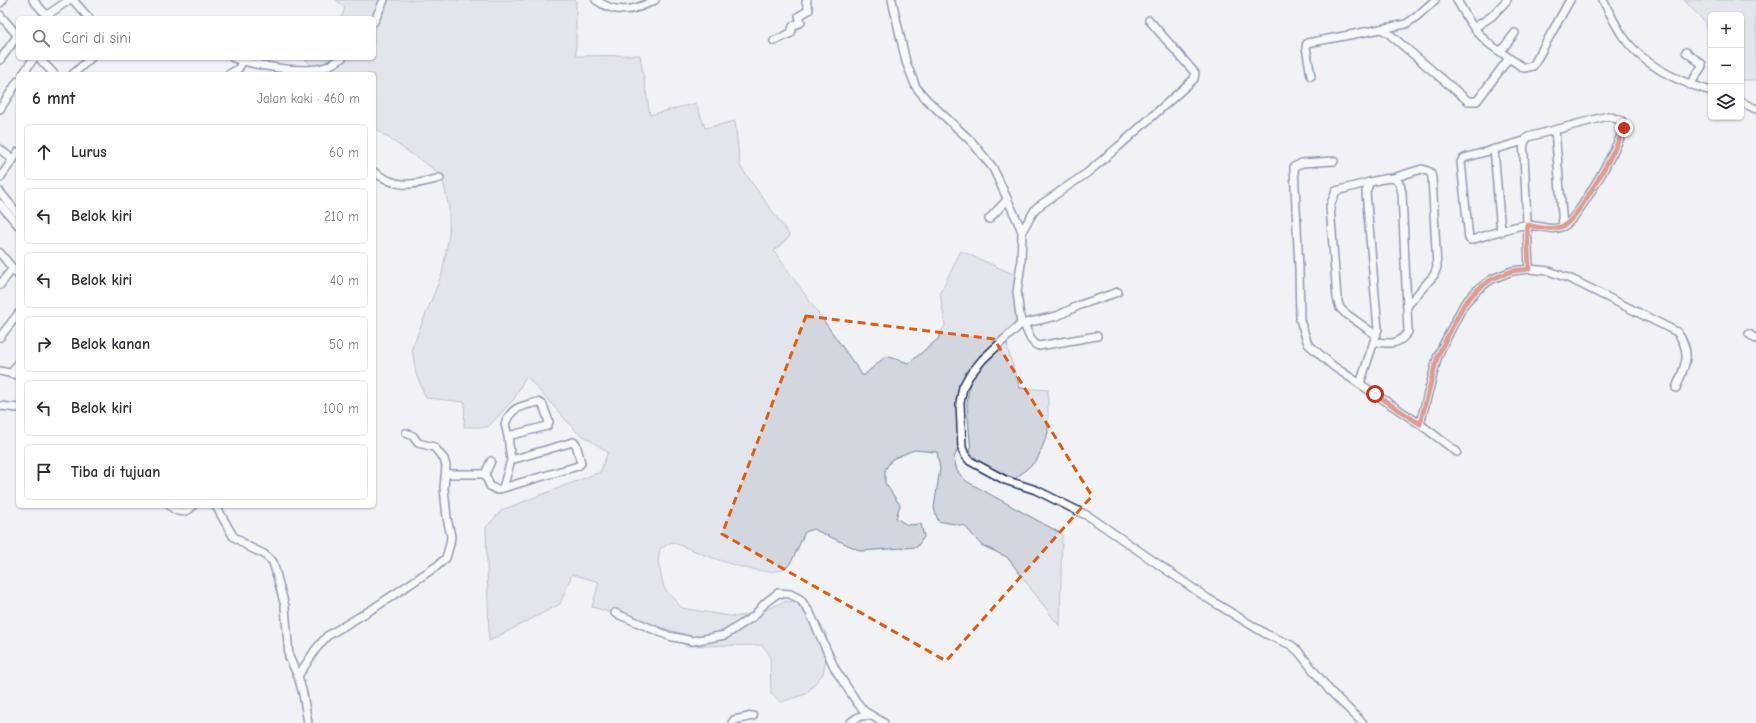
<!DOCTYPE html>
<html lang="id">
<meta charset="utf-8">
<style>
body{margin:0;font-family:"Comic Neue",sans-serif;background:#f2f2f3;color:#2b2b33}
.controls{position:absolute;right:12px;top:12px;display:grid;overflow:hidden;border-radius:6px;box-shadow:0 1px 3px #0004}
.controls button{width:36px;height:36px;display:grid;place-items:center;padding:0;border:0;border-bottom:1px solid #e1e1e2;background:#fff;color:#2b2b33;font:20px sans-serif}
.stop{position:absolute;width:12px;height:12px;margin:-9px;border:3px solid #c8321e;border-radius:50%;background:#fff}
.stop.end{background:#c8321e;border-color:#fff;box-shadow:0 1px 4px #0008}
.list{margin:0;padding:0;list-style:none}
h2{display:flex;justify-content:space-between;align-items:center;height:52px;margin:0;padding:0 16px;font-size:17px}
h2 small{font-size:13px;font-weight:400;color:#7c7c81}
.list li{display:grid;grid-template-columns:26px 1fr auto;gap:12px;align-items:center;box-sizing:border-box;height:56px;margin:0 8px 8px;padding:0 8px;border:1px solid #e1e1e2;border-radius:6px}
.list b{display:block;font-size:15px;white-space:nowrap}
.list em{font-size:13px;font-style:normal;color:#7c7c81}
.icon{flex:none;width:22px;height:22px;fill:none;stroke:currentColor;stroke-width:2;stroke-linecap:round;stroke-linejoin:round}
.map{position:relative;flex:none;width:1756px;height:723px;overflow:hidden}
.search{position:absolute;background:#fff;box-shadow:0 1px 3px #0004;left:16px;top:16px;width:360px;height:44px;display:flex;align-items:center;gap:10px;box-sizing:border-box;padding:0 14px;border-radius:6px;color:#7c7c81;font-size:15px}
.panel{position:absolute;background:#fff;box-shadow:0 1px 3px #0004;left:16px;top:72px;width:360px;height:436px;border-radius:6px}
.map>svg:first-child{display:block}
.green{fill:#d2d6df;stroke:#76829e}
.lines{fill:none;stroke-linecap:round;stroke-linejoin:round}
.minor-casing{stroke:#1b2f5e;stroke-width:10}
.minor{stroke:#fff;stroke-width:7}
.route{stroke:#c8321e;stroke-width:5}
.marked{fill:none;stroke:#e8590c;stroke-width:3;stroke-dasharray:8 5;stroke-linejoin:round}
</style>
<div class="map">
<svg width="1756" height="723" viewBox="0 0 1756 723">
<rect width="100%" height="100%" fill="#f1f2f5"/>
<filter id="ink" filterUnits="userSpaceOnUse"><feTurbulence type="fractalNoise" baseFrequency=".025" numOctaves="2"/><feDisplacementMap in="SourceGraphic" scale="8" xChannelSelector="R" yChannelSelector="G"/><feConvolveMatrix kernelMatrix="1 2 1 2 8 2 1 2 1" color-interpolation-filters="sRGB"/></filter>
<g filter="url(#ink)">
<g class="green">
<path d="M336,0h240v56l64,-1 10,60 46,-12 9,25 30,-7 5,45 50,70 -16,15 89,125 23,-20 23,7 29,-24 7,-14 -5,-32 21,-42 59,26v47l-13,14 1,12 12,38 28,2v43l-11,27 -22,19 -35,-16 -9,-10 -4,-48 4,-35 -13,22 1,54 -5,12 3,13 9,10 96,53 -2,93 -53,-70 -26,-12 -16,-19 -27,-5 -4,-13 6,-39 -3,-17 -23,-2 -22,9 -7,11v13l15,22 -4,13 11,7 14,-1 3,13 -7,10 -56,4 -48,-22 -8,3c-4,8 -12,30 -18,35 -21,16 -91,-16 -115,-25l-12,7 -2,13 6,26 18,20 53,9 26,-5 25,-11 13,2 12,8 15,22 2,14 -5,27 -17,20 -25,8 -10,-8 -1,-39 -8,-10 -77,1 2,-11 -95,-28 7,-25 -27,-8 -12,30 -71,37 -3,-114 16,-17 98,-38 8,-20 -31,-20 -51,-56 -12,23 -26,28h-24l1,-25 -39,-4 -10,-24 -4,-26 30,-74 7,-39v-28l-6,-25 -8,-12 -61,-42v-54h-55l-14,-15 69,-1v-40h-33l4,-10z"/>
<path d="M1684,0h72v80h-15v-65h-30v22l-9,-18z"/>
</g>
<g class="lines">
<defs>
<g id="minor">
<path d="M33,0l16,18"/>
<path d="M73,0l16,18"/>
<path d="M596,0c21,15 38,11 59,0"/>
<path d="M892,0l14,62 10,25 10,12 46,43 21,26 29,63 -1,33 -4,28 4,32 -38,35 -14,17 -6,11 -3,16 2,45 3,7 5,6 35,19 31,10 54,27 117,81 59,36 25,11 7,6 32,40 33,32"/>
<path d="M1457,0c8,14 15,28 27,39 7,8 17,12 25,19"/>
<path d="M1603,0c6,12 12,24 19,35 21,31 55,46 89,56"/>
<path d="M0,3l3,-3"/>
<path d="M0,15l18,21"/>
<path d="M43,18l26,-18"/>
<path d="M374,22l10,-22"/>
<path d="M1474,28l18,-12 15,-16"/>
<path d="M1381,29l25,-5 10,-7 19,-17"/>
<path d="M774,41l17,-8 2,-7 8,-4 -2,-6 10,-6 -3,-8 1,-2"/>
<path d="M1501,51l14,-18"/>
<path d="M1686,52l16,12v2l-12,19"/>
<path d="M39,58l15,16"/>
<path d="M233,58c24,8 68,16 93,9 5,-2 11,-6 16,-9"/>
<path d="M0,60l18,-25"/>
<path d="M23,74l11,-16"/>
<path d="M73,74l18,-16"/>
<path d="M229,74l9,-5 5,-8"/>
<path d="M1311,76l-5,-29 1,-4 74,-14 6,3 81,69h9l32,-43 15,10 9,-2 37,-66"/>
<path d="M1741,102l15,7"/>
<path d="M0,109l18,-28"/>
<path d="M1555,130l8,96"/>
<path d="M1524,141l-60,17 -3,4 8,77 2,1c15,-4 43,-15 56,-15 12,0 25,7 37,1 16,-9 53,-79 60,-98l-2,-7 -14,-5 -80,21c-5,5 -5,10 -4,17l5,115"/>
<path d="M0,149l13,11"/>
<path d="M1494,149l7,83"/>
<path d="M1334,161l-32,2 -8,4 5,101 1,52 8,24 25,22 87,58 37,28"/>
<path d="M374,172c25,18 38,13 66,6"/>
<path d="M0,178l18,-26"/>
<path d="M1393,178l29,-9 8,3 2,5 5,90 -3,8 -27,31"/>
<path d="M1370,182l-34,9 -6,15 7,92 3,10 5,5 31,22"/>
<path d="M0,192l18,22"/>
<path d="M0,204l18,21"/>
<path d="M989,219l18,-19"/>
<path d="M1022,231l14,-23 51,-35 31,-26 76,-68 1,-6 -46,-53"/>
<path d="M0,253l18,22"/>
<path d="M0,285l13,-17"/>
<path d="M1021,324l36,-8 23,-11 38,-13"/>
<path d="M1024,324c4,8 6,19 15,22l58,-10"/>
<path d="M1749,334l7,5"/>
<path d="M0,337l18,-23"/>
<path d="M0,371l18,4"/>
<path d="M11,374l7,-11"/>
<path d="M1360,384l18,-55 -12,-137 4,-10c16,-3 29,-11 32,11l6,139c-9,13 -18,12 -33,10"/>
<path d="M538,402l5,3 6,17 -2,4 -39,10 -3,-12c7,-18 17,-18 33,-22z"/>
<path d="M0,406l18,2"/>
<path d="M1420,424l18,-69 26,-51 13,-14 15,-11 20,-8 17,-2 20,2 24,9 104,52c16,22 8,33 -1,56"/>
<path d="M508,436l3,24 -8,28 75,-22 3,-3 -5,-19 -3,-2 -62,18"/>
<path d="M491,461l-6,13 5,12 7,4 6,-2"/>
<path d="M446,474h39"/>
<path d="M170,506c8,7 15,8 23,0"/>
<path d="M216,506l17,30 16,11 15,7 9,8 12,44 4,51 9,19 5,18 5,29"/>
<path d="M615,613l54,23 24,5 32,-6 29,-19 11,-13 13,-10 12,1 10,5 10,14 25,56 21,32 8,10 20,12"/>
<path d="M298,676l18,-27 11,-13 47,-28 63,-42 9,-8 4,-14 1,-8 -4,-18 -3,-30 2,-22 -2,-7 -10,-12 -16,-4 -5,-7 -7,-3"/>
<path d="M732,723l2,-3 19,-4"/>
<path d="M850,723c7,-6 12,-9 21,-7"/>
</g>
</defs>
<use href="#minor" class="minor-casing"/>
<use href="#minor" class="minor"/>
</g>
</g>
<g class="lines" filter="url(#ink)">
<path class="route" d="M1375,394l45,30 18,-69 26,-51 13,-14 15,-11 20,-8 17,-2 -2,-44c11,2 26,6 36,1 16,-7 54,-79 61,-98"/>
</g>
<path d="M0 0H1756V723H0ZM806,316l188,23 98,157 -146,165 -224,-127z" fill="#f1f2f5" fill-opacity=".55" fill-rule="evenodd"/>
<path class="marked" d="M806,316l188,23 98,157 -146,165 -224,-127z"/>
</svg>
<div class="controls">
<button>+</button>
<button>−</button>
<button><svg class="icon" aria-label="layers" viewBox="0 0 24 24"><path d="M12 4l9 5-9 5-9-5zM3 14l9 5 9-5"/></svg></button>
</div>
<div class="stop" style="left:1375px;top:394px"></div>
<div class="stop end" style="left:1624px;top:128px"></div>
<div class="search"><svg class="icon" aria-label="search" viewBox="0 0 24 24"><circle cx="10" cy="10" r="6"/><path d="M15 15l6 6"/></svg>Cari di sini</div>
<section class="panel">
<h2>6 mnt<small>Jalan kaki · 460 m</small></h2>
<ul class="list">
<li><svg class="icon" aria-label="ahead" viewBox="0 0 24 24"><path d="M12 20V5M6 11l6-6 6 6"/></svg><div><b>Lurus</b></div><em>60 m</em></li>
<li><svg class="icon" aria-label="left" viewBox="0 0 24 24"><path d="M17 20v-9H6M10 6l-5 5 5 5"/></svg><div><b>Belok kiri</b></div><em>210 m</em></li>
<li><svg class="icon" aria-label="left" viewBox="0 0 24 24"><path d="M17 20v-9H6M10 6l-5 5 5 5"/></svg><div><b>Belok kiri</b></div><em>40 m</em></li>
<li><svg class="icon" aria-label="right" viewBox="0 0 24 24"><path d="M7 20v-9h11M14 6l5 5-5 5"/></svg><div><b>Belok kanan</b></div><em>50 m</em></li>
<li><svg class="icon" aria-label="left" viewBox="0 0 24 24"><path d="M17 20v-9H6M10 6l-5 5 5 5"/></svg><div><b>Belok kiri</b></div><em>100 m</em></li>
<li><svg class="icon" aria-label="arrive" viewBox="0 0 24 24"><path d="M6 21V4h12l-3 4 3 4H6"/></svg><div><b>Tiba di tujuan</b></div></li>
</ul>
</section>
</div>
